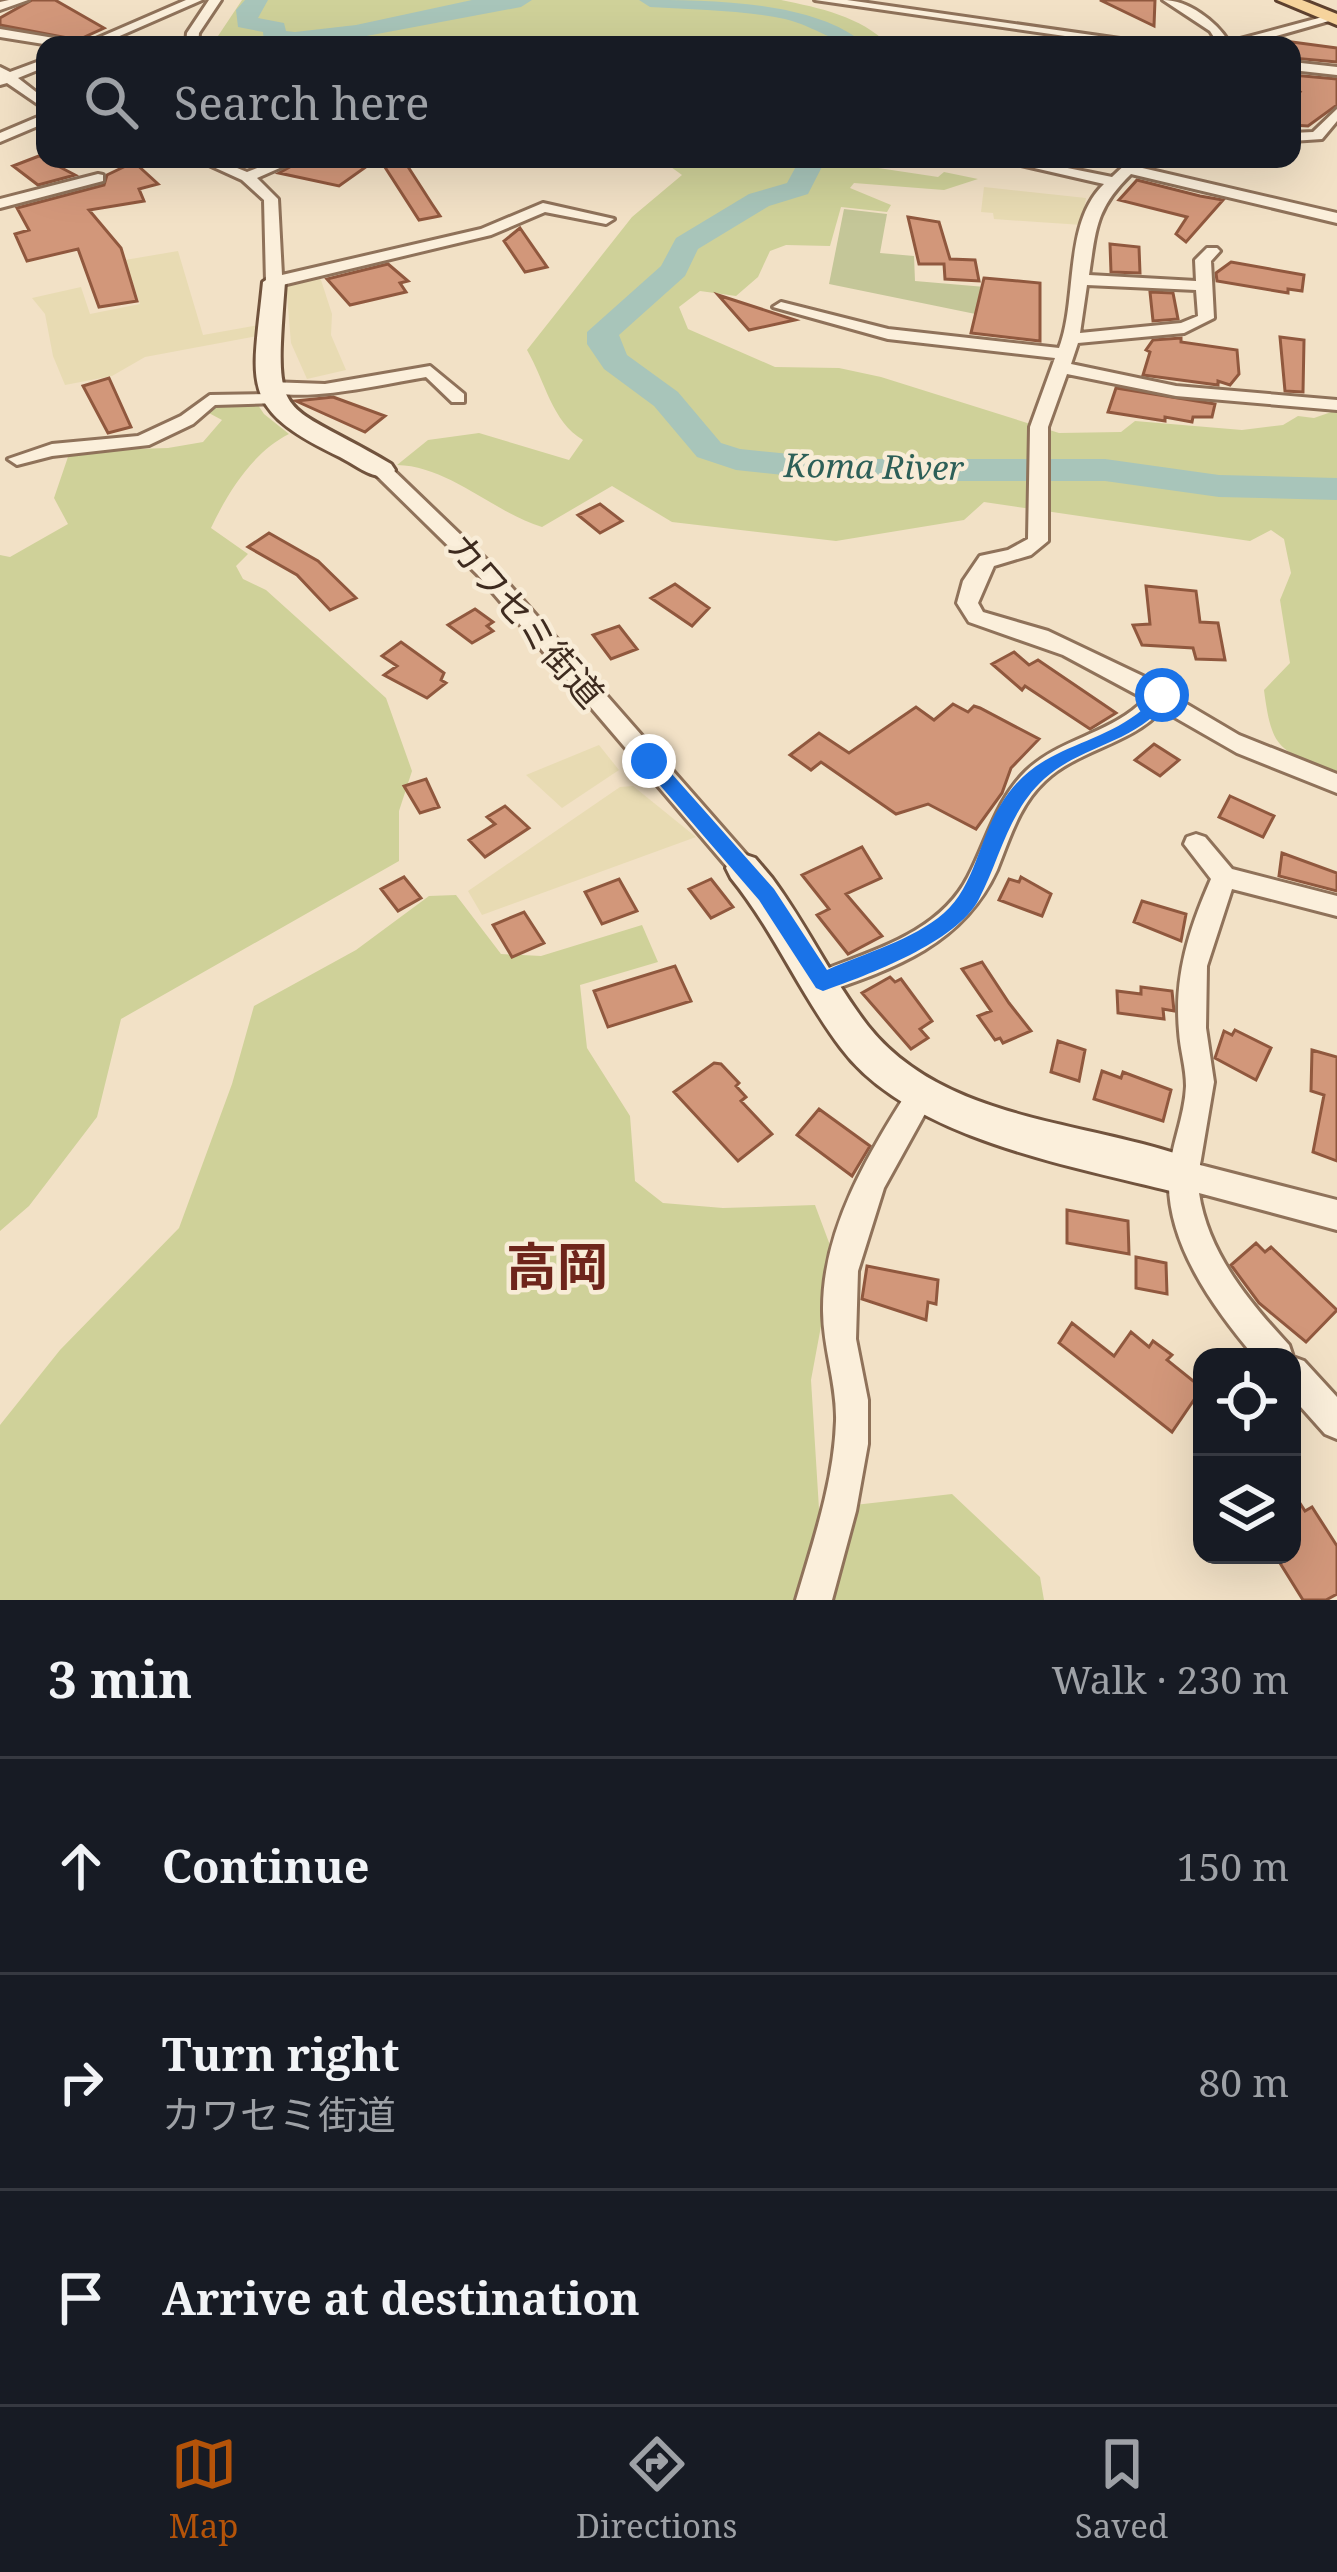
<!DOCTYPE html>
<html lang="en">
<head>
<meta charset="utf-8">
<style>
  body { margin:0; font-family:"Noto Serif","Noto Sans JP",serif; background:#20242c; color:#f1f3f6 }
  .controls { position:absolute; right:36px; bottom:36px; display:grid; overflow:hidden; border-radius:24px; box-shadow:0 12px 48px #0002 }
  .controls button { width:108px; height:108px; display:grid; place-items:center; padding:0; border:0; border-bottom:3px solid #363941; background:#171b24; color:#f1f3f6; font:60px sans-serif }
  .stop { position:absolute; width:36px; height:36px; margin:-27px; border:9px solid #1a73e8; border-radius:50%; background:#fff }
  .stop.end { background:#1a73e8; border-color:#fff; box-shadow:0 3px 12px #0008 }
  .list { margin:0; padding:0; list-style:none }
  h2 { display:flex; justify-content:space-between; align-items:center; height:156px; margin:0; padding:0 48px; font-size:51px }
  h2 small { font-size:39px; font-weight:400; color:#9ea1a6 }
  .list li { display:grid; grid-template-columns:78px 1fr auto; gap:36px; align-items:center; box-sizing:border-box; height:216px; padding:0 48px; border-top:3px solid #363941 }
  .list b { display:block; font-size:45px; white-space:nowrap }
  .list p { margin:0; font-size:39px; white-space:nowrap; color:#9ea1a6 }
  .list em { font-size:39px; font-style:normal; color:#9ea1a6 }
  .icon { flex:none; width:66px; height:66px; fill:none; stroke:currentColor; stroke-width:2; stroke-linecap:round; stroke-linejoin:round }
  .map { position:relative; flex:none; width:1337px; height:1600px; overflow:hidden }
  .search { position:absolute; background:#171b24; box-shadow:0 12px 48px #0002; left:36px; right:36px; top:36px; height:132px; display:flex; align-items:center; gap:30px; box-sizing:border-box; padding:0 42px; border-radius:24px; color:#9ea1a6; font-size:45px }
  .sheet { height:804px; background:#171b24 }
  nav { display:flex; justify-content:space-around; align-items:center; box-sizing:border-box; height:168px; border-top:3px solid #363941; background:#171b24; font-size:33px; color:#9ea1a6 }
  nav a { display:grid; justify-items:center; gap:6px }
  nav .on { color:#b45309 }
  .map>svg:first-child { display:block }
</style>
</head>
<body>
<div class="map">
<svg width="1337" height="1600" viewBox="0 0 1337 1600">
  <rect width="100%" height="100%" fill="#f2e1c6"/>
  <path fill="#e8dbb3" d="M 984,187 L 1086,198 L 1082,225 L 994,219 L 993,213 L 981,212 Z
    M 178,251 L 203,335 L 259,325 L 258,336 L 145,357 L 112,376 L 65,385 L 53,356 L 45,314 L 32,298 L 81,287 L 90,314 L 140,304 L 125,260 Z
    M 320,277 L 332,314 L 331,335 L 346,370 L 307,379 L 291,343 L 286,283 Z
    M 599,745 L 619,770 L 562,808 L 526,775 Z
    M 633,786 L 696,837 L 482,915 L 468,891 L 620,787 Z"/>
  <path fill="#cfd199" d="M 242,0 L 781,0 C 820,8 860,16 889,45 L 212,45 Z
    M 660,159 L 861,159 L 865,166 L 938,177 L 944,172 L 978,179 L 944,190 L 854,183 L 850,188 L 891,205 L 887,212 L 841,207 L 830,246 L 786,245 L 770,251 L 758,277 L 736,296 L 700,291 L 679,307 L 688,329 L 775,367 L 839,368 L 881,377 L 1059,433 L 1121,432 L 1135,421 L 1242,430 L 1283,425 L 1298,416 L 1314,418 L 1337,410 L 1337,771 C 1280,751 1272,752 1264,690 L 1290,663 L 1280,600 L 1291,573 L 1284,539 L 1271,530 L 1250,541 L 984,502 L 964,520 L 836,541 L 672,522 L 612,486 L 542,527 C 493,512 449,466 397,465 L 428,440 L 479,433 L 569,460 L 583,440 C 552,422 545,381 527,350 L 632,217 L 682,175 Z
    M 256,402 L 264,414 L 289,434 C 253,452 228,492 211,528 L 248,554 L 236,566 L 243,579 L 266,590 L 386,698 L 412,771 L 399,811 L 399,861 L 121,1019 L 97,1117 L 29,1206 L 0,1231 L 0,555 L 10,557 L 68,524 L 54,498 L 70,451 L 168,448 L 203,442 L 222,420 L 207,412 L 212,403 Z
    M 456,895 L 501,954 L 541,956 L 642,925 L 658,962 L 580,985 L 587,1048 L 630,1116 L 635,1181 L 663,1203 L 723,1208 L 815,1205 L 834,1256 L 811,1380 L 819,1509 L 952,1494 L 1040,1577 L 1044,1600 L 0,1600 L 0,1425 L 60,1350 L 179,1228 L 232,1084 L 254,1006 L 356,950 L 429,896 Z"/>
  <path fill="#c4c698" d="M 844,209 L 887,214 L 880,253 L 914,256 L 915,281 L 997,288 L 995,318 L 829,284 Z"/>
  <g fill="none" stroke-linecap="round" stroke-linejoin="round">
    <path fill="#a8c5ba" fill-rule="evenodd" d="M 245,0 L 268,0 L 258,18 L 284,23 L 286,31 L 295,32 L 356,25 L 472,0 L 532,0 L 521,7 L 324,44 L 264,41 L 263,32 L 238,27 L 236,10 Z
      M 639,0 C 709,0 815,0 866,45 C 835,45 815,26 785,19 C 741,10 695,10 650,7 Z
      M 800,159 L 826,159 L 808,194 L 769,206 L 698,249 L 685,276 L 619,335 L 627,355 L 678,392 L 721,443 L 740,449 L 841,459 L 1105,459 L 1219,475 L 1337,478 L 1337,500 L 1219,497 L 1105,481 L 841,481 L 736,470 L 697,457 L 654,406 L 604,369 L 587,344 L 587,332 L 661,266 L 676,238 L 749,194 L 787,183 Z"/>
  </g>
  <path fill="#d2977a" stroke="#90583e" stroke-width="3" d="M 32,0 L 55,0 L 104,28 L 78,40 L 0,25 L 0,18 Z
    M 1100,0 L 1155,0 L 1154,26 Z
    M 1292,42 L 1337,48 L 1337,62 L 1292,58 Z
    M 1292,75 L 1337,79 L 1337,105 L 1308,126 L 1292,125 L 1292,103 L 1300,92 L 1292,89 Z
    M 39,156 L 75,175 L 38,185 L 13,166 Z
    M 304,159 L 377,159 L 339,186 L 279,173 Z
    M 403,159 L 432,204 L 440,216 L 419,220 L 381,161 L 395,164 Z
    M 134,162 L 158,184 L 139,189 L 144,201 L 89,210 L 121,248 L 137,301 L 99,307 L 78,249 L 27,261 L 15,234 L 29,230 L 17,208 L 104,185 L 107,175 Z
    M 1137,180 L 1200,196 L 1223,200 L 1186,242 L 1176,234 L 1187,217 L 1119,200 Z
    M 908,217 L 939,222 L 950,259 L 975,260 L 979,281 L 945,279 L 944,264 L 919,264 Z
    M 520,228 L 547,267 L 525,272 L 504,241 Z
    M 1110,244 L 1139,247 L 1140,273 L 1111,272 Z
    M 1231,262 L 1304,275 L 1302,291 L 1288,289 L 1288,293 L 1217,281 L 1216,273 Z
    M 388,264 L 408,281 L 400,283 L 406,292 L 350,305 L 327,279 Z
    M 984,278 L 1040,283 L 1040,341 L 971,333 Z
    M 1150,292 L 1173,293 L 1178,319 L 1153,321 Z
    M 718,295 L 795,320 L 749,330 Z
    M 1280,337 L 1304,340 L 1303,392 L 1285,391 Z
    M 1181,338 L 1181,342 L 1237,350 L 1239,374 L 1230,385 L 1218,381 L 1218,385 L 1143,375 L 1150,352 L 1146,350 L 1153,340 Z
    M 109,378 L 131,427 L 108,433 L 83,386 Z
    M 1116,388 L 1215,404 L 1212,417 L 1193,417 L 1192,422 L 1165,417 L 1165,421 L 1108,412 Z
    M 333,397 L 385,416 L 365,432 L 296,401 Z
    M 600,504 L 622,521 L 600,533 L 578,515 Z
    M 269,533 L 318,561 L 356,598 L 330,610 L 297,575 L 248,547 Z
    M 675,584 L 709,608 L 692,626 L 651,598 Z
    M 1146,586 L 1196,591 L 1200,622 L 1218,623 L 1225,660 L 1196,659 L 1193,648 L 1142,645 L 1133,625 L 1150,624 Z
    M 475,609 L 493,622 L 487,626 L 493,631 L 472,643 L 448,625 Z
    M 619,626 L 637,649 L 611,659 L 593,635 Z
    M 401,642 L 444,673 L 441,680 L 446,683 L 427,698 L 384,675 L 397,666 L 382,656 Z
    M 1014,652 L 1029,665 L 1038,660 L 1116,713 L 1090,729 L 1025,686 L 1022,690 L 992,664 Z
    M 953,704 L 968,712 L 974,706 L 980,708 L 1039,739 L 1011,768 L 1002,793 L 976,829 L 928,804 L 896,814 L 821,762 L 811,770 L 790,755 L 819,733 L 849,753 L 916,707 L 934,720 Z
    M 1154,744 L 1179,760 L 1160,776 L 1135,760 Z
    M 426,779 L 439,807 L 420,813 L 404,786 Z
    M 1230,796 L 1274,816 L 1263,837 L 1219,817 Z
    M 505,806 L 529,828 L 485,857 L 469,840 L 495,824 L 487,817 Z
    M 862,847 L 881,878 L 846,894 L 882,936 L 848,954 L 817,915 L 829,909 L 802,875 Z
    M 1282,853 L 1337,873 L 1337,891 L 1279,876 Z
    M 404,877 L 421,898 L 398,911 L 381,889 Z
    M 1021,877 L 1051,894 L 1042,916 L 999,900 L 1009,879 L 1019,882 Z
    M 619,879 L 637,911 L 602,924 L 585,892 Z
    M 711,879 L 733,907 L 711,918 L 689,889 Z
    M 1142,901 L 1186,914 L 1181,941 L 1134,922 Z
    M 524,912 L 544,943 L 512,957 L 493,925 Z
    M 982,962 L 1009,1003 L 1031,1031 L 1003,1043 L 1000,1038 L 995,1040 L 978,1016 L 991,1011 L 962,969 Z
    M 675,966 L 691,1001 L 608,1027 L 594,991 Z
    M 890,977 L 895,982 L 901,979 L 932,1021 L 920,1029 L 928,1038 L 911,1049 L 862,993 Z
    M 1141,987 L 1172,991 L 1174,1011 L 1163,1009 L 1164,1019 L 1118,1013 L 1117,991 L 1141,994 Z
    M 1235,1030 L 1271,1048 L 1256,1080 L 1215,1058 L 1224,1031 L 1232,1035 Z
    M 1058,1041 L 1085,1050 L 1079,1081 L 1051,1072 Z
    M 1312,1050 L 1337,1057 L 1337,1161 L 1313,1152 L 1324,1095 L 1311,1091 Z
    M 714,1063 L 721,1064 L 739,1083 L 736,1086 L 746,1097 L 741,1101 L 772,1134 L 738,1161 L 674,1092 Z
    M 1102,1071 L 1121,1078 L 1123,1072 L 1171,1090 L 1163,1121 L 1094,1099 Z
    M 819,1109 L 870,1146 L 852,1176 L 797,1135 Z
    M 1067,1210 L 1128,1221 L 1129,1254 L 1067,1243 Z
    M 1256,1243 L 1265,1252 L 1271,1247 L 1337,1310 L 1306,1342 L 1259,1303 L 1231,1265 Z
    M 1136,1257 L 1166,1263 L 1167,1294 L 1136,1288 Z
    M 867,1266 L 938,1280 L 936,1304 L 928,1302 L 926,1320 L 862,1299 Z
    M 1072,1323 L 1114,1356 L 1131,1332 L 1149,1347 L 1153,1341 L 1172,1355 L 1167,1360 L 1202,1388 L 1172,1432 L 1059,1343 Z
    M 1292,1491 L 1305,1511 L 1312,1507 L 1337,1546 L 1337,1594 L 1326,1600 L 1303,1600 L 1275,1555 L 1292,1555 Z"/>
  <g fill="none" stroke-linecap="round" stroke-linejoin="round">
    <defs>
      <path id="street" d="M 9,0 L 28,0 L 0,10 L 0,2 Z
        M 186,0 L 202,0 L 99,45 L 82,45 Z
        M 209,0 L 221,0 L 199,33 L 198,45 L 186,45 L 187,33 Z
        M 815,0 L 847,0 L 1162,45 L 1128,45 Z
        M 1163,0 C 1188,0 1216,21 1229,42 L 1330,15 L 1336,19 L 1245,45 L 1219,45 L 1210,31 Z
        M 0,29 L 72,41 L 78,45 L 50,45 L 0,37 Z
        M 45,59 L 45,67 L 18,78 L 45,99 L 45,109 L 7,83 L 0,85 L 0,67 L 10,72 Z
        M 1292,62 L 1337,67 L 1337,75 L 1292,70 Z
        M 1337,109 L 1337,121 L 1322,139 L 1292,141 L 1292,133 L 1313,132 Z
        M 45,114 L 45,123 L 0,142 L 0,133 Z
        M 196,159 L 215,159 L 247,172 L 280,159 L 300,159 L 257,178 L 278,199 L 282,275 L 481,229 L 543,203 L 614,219 L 606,224 L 545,212 L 491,235 L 274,287 L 266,282 L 264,200 L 242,180 Z
        M 995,159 L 1023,159 L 1112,177 L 1131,159 L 1146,159 L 1138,167 L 1337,213 L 1337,223 L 1131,174 C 1096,208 1096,228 1089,275 L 1196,281 L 1195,260 L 1207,248 L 1217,248 L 1220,251 L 1211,261 L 1214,318 L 1184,333 L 1078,343 L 1071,364 L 1176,386 L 1337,400 L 1337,410 L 1176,396 L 1067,374 L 1048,427 L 1048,541 L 1031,555 L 994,566 L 978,603 L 983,612 L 1048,631 L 1170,689 L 1173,696 L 1239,735 L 1337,774 L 1337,793 L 1237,753 L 1162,710 C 1130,745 1079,749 1045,781 C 1019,805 1010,838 997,870 C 963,944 896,968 823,993 L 814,990 L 810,982 L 814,974 C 869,951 938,935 968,877 C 987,841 996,800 1026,771 C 1060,738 1112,734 1145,699 L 1063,655 L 969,622 L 957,603 L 963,581 L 980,556 L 1008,550 L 1028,539 L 1030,427 L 1055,358 L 888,339 L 773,307 L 781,302 L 888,329 L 1059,348 C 1078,299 1063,223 1104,184 ZM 1087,285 L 1196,290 L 1198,316 L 1181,323 L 1080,333 Z
        M 98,174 L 103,175 L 103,181 L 0,208 L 0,199 Z
        M 430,366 L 464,394 L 464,402 L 452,402 L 426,377 C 388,383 291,407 260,387 L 269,382 L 325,384 Z
        M 272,394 L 278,395 L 278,403 L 215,405 L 193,424 L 149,445 L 52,456 L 17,465 L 8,459 L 52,444 L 138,436 L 181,416 L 210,395 Z
        M 382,464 L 389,466 L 491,564 L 752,861 L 756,868 L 752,875 L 734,875 L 477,574 L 375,474 L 373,470 Z
        M 1196,834 L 1205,837 L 1232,869 L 1337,896 L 1337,916 L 1232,889 L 1207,966 L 1206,1028 L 1214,1082 L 1200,1165 L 1337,1200 L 1337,1230 L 1199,1193 C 1208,1253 1249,1302 1289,1345 L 1293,1357 L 1304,1361 L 1337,1397 L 1337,1439 L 1325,1434 L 1292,1397 L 1292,1357 L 1255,1357 C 1214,1309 1166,1243 1169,1177 C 1170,1147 1185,1117 1186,1086 C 1186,1067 1180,1050 1179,1031 C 1174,976 1189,929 1211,879 L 1184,844 L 1187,837 Z
        M 923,1079 L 933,1083 L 937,1092 L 884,1188 L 858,1271 L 856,1339 L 868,1400 L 868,1444 L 856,1511 L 832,1600 L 796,1600 C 813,1542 834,1482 836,1421 C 837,1384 823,1348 823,1311 C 822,1228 870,1151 913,1083 Z"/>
      <path id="secondary" d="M 274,275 L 285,282 C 274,428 276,396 391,464 L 395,470 L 391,476 C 372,480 356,465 340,457 C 237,408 253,385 263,282 Z
        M 743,854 L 755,858 L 772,878 C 807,925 832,980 868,1026 C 946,1124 1090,1120 1197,1161 L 1203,1175 L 1197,1189 L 1183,1194 C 1078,1167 909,1140 841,1048 C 800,994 774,931 731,878 L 726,868 L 731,858 Z"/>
      <path id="primary" d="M 1277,0 L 1302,0 L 1337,14 L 1337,25 Z"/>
    </defs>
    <use href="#street" stroke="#8f725a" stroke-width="6"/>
    <use href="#secondary" stroke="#71533d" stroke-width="6"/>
    <use href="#primary" stroke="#5d402e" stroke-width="6"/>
    <use href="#street" fill="#fbefdb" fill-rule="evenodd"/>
    <use href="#secondary" fill="#fbefdb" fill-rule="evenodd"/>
    <use href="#primary" fill="#f6d39c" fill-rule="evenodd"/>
  </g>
  <path fill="#1a73e8" d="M 1162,689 L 1172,695 C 1139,744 1084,743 1044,779 C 1008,812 1000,859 979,899 C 957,942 868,975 823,991 L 816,988 L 759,900 L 639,761 L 649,754 L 656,756 L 774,889 L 827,970 C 865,953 913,940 944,913 C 975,886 979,839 1000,806 C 1035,746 1088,750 1137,714 C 1147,707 1151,695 1162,689 Z"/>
  <g text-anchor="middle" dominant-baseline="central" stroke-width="9" stroke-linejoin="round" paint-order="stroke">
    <g font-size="33" font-style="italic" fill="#2d5f58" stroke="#f8ecd7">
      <text transform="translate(874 466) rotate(1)">Koma River</text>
    </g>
    <g font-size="36" fill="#3e2b1f" stroke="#f8ecd7">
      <text transform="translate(526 620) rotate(49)">カワセミ街道</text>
    </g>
    <g font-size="51" font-weight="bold" fill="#6e251b" stroke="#f8ecd7">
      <text x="557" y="1265">高岡</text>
    </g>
  </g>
</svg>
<div class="controls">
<button><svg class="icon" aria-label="locate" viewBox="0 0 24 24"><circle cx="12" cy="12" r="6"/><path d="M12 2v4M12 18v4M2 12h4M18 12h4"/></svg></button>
<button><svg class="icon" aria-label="layers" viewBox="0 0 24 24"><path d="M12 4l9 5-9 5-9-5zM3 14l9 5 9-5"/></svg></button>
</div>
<div class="stop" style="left:1162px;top:695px"></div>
<div class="stop end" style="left:649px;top:761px"></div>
<div class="search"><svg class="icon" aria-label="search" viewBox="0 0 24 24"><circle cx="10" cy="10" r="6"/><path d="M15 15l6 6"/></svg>Search here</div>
</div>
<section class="sheet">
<h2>3 min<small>Walk · 230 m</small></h2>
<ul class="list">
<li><svg class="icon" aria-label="ahead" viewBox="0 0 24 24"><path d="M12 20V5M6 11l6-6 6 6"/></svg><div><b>Continue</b></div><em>150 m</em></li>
<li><svg class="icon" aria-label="right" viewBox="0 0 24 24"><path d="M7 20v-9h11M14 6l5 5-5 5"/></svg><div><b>Turn right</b><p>カワセミ街道</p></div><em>80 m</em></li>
<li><svg class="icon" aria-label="arrive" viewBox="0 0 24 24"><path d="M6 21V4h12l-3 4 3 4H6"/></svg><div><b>Arrive at destination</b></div></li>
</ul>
</section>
<nav>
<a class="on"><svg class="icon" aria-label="map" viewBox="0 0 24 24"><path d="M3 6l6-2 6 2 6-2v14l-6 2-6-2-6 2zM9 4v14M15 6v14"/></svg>Map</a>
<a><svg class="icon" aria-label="directions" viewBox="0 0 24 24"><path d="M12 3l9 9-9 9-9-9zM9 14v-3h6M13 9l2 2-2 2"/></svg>Directions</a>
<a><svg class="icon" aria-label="saved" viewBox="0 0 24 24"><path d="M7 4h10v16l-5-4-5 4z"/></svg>Saved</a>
</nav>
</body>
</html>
